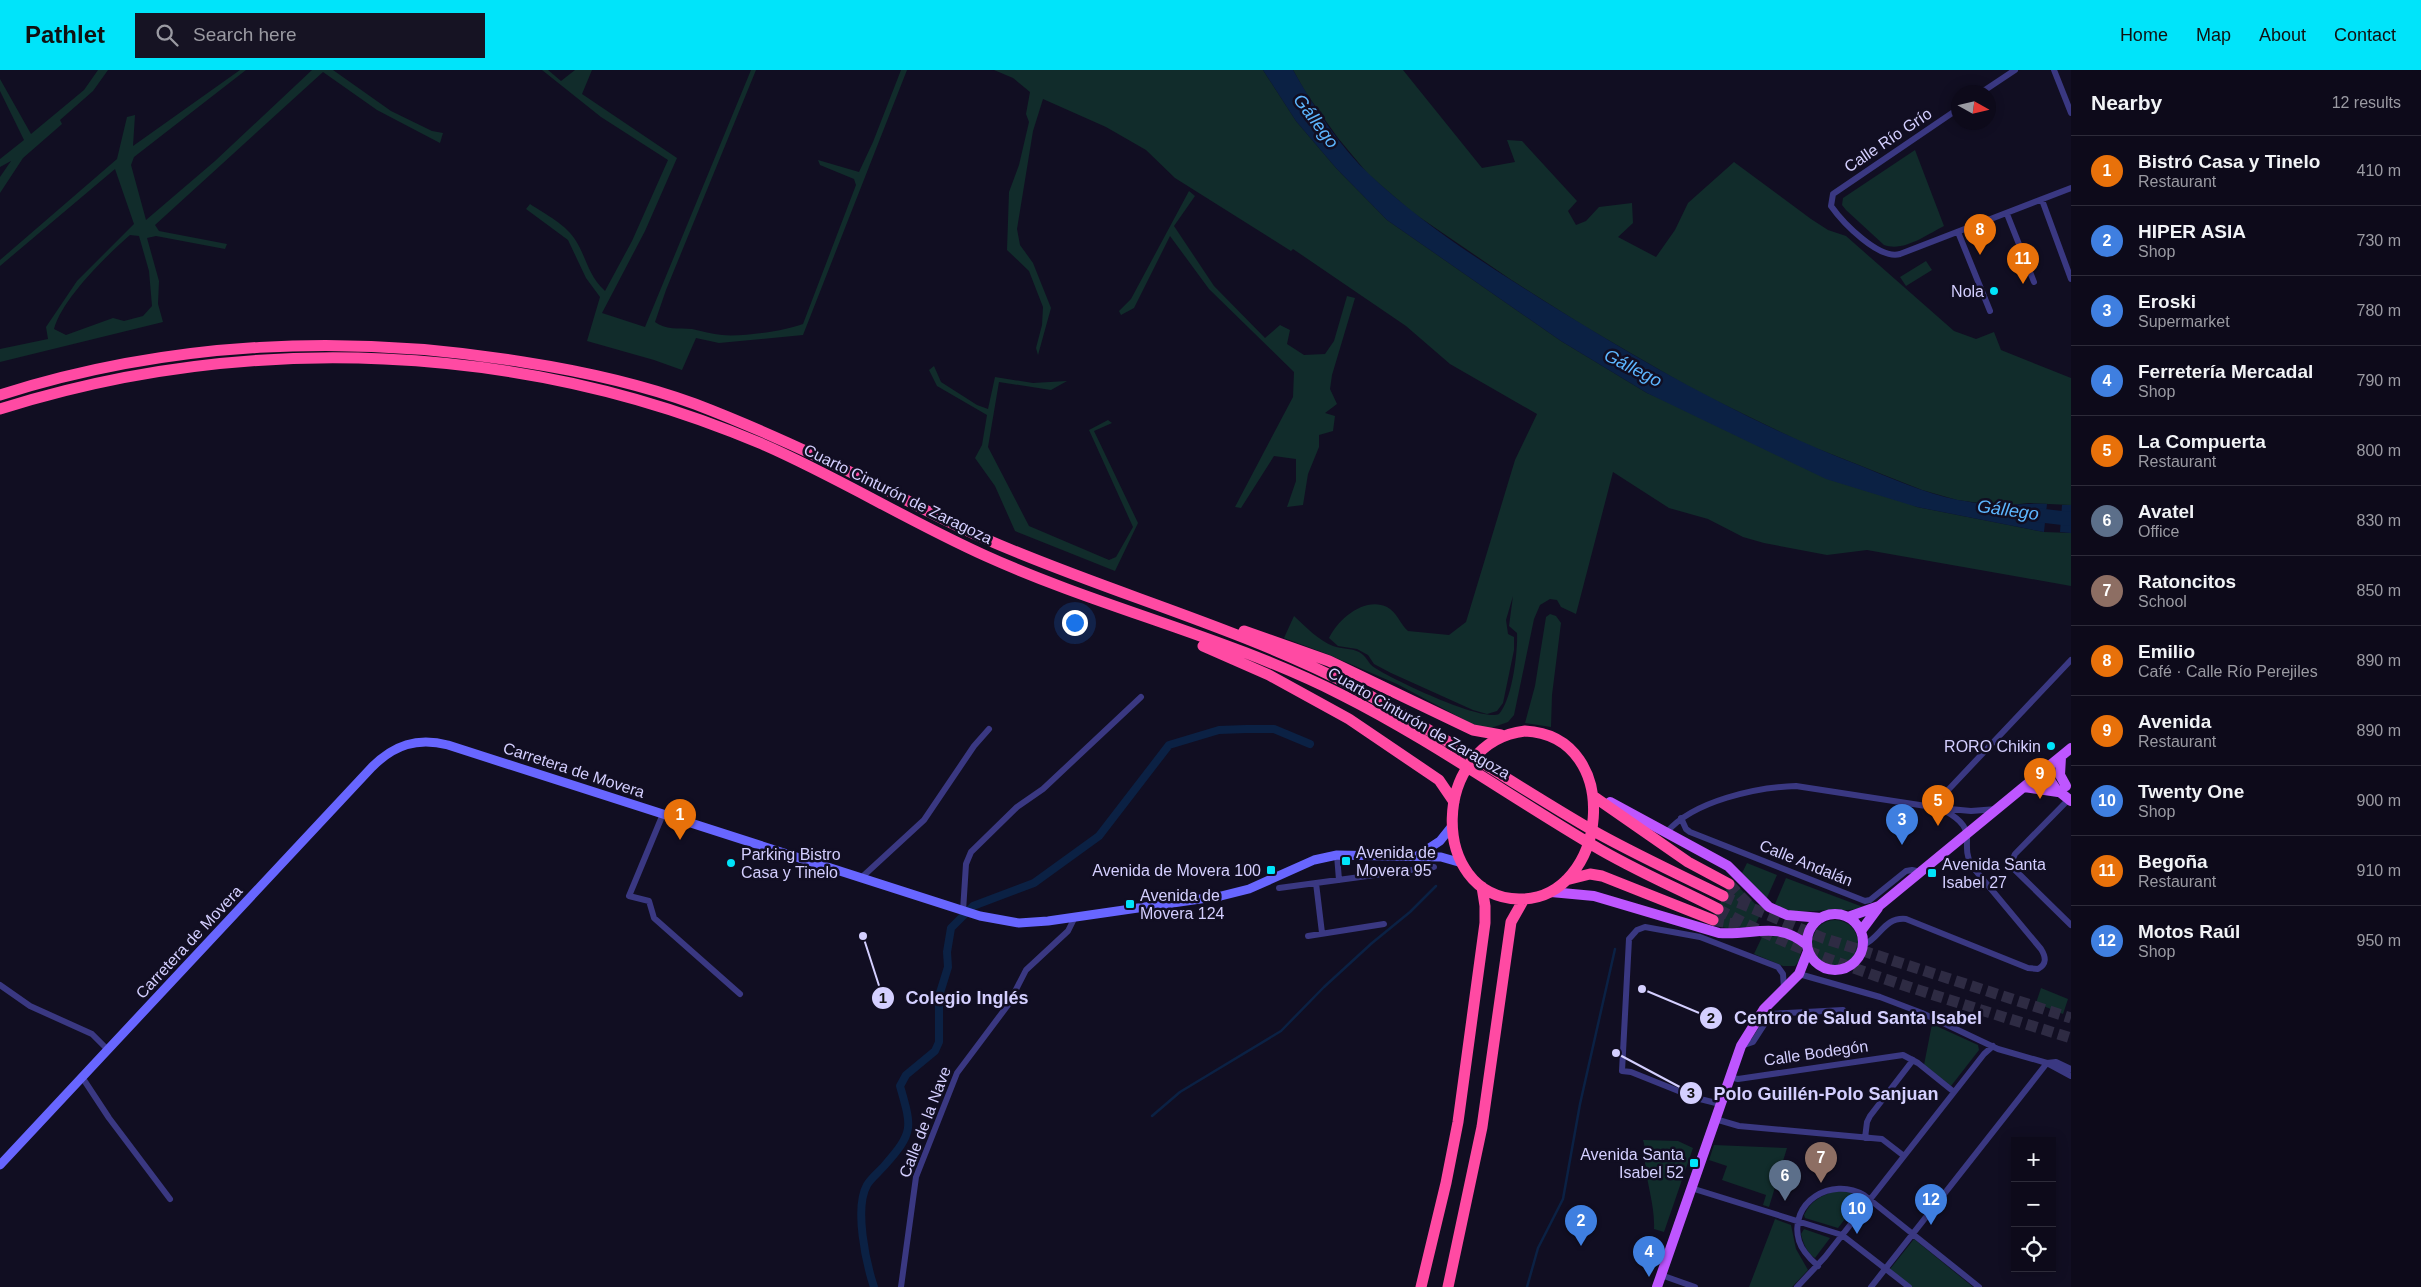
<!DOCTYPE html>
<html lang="en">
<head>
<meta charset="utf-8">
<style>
  body { margin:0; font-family:Arial,sans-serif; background:#161323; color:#f1f3f6 }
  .controls { position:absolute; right:15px; bottom:15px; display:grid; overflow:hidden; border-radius:0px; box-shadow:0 2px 12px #0003 }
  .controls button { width:45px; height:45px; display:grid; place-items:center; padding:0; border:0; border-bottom:1px solid #2d2b39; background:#0d0a1a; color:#f1f3f6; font:25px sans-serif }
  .compass { position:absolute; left:1951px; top:15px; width:45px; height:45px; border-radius:50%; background:#0d0a1a; box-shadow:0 2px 12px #0003; rotate:98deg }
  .you { position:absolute; left:1074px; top:552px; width:18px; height:18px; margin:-12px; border:4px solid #fff; border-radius:50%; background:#1a73e8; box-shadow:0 0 0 8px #1a73e833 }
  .badge { display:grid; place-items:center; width:32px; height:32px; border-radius:50%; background:#00e4fa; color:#fff; font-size:16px; font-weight:700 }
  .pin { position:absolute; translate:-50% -41px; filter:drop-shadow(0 1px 2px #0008) }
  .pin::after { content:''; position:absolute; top:26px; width:18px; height:15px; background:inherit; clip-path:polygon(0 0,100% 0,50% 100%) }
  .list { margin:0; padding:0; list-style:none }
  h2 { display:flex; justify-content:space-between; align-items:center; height:65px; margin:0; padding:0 20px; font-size:21px }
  h2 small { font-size:16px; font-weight:400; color:#9a9aa2 }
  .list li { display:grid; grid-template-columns:32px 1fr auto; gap:15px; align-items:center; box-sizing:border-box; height:70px; padding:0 20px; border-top:1px solid #2d2b39 }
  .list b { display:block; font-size:19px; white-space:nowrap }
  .list p { margin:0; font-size:16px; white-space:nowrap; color:#9a9aa2 }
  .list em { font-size:16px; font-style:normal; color:#9a9aa2 }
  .icon { flex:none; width:28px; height:28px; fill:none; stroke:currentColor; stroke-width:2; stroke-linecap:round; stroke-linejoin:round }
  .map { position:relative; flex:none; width:2071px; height:1217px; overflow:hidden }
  header { display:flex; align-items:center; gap:30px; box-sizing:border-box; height:70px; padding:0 25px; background:#00e4fa; color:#111 }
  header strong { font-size:24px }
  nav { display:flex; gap:28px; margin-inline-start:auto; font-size:18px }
  .search { width:350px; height:45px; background:#161323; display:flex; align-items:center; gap:12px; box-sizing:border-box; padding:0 18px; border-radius:0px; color:#9a9aa2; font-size:19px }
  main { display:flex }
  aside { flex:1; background:#0d0a1a }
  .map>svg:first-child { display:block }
</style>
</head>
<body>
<header>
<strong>Pathlet</strong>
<div class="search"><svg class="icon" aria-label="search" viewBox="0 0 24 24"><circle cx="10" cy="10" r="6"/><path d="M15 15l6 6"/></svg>Search here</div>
<nav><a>Home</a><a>Map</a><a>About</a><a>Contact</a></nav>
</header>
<main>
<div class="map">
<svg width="2071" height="1217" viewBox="0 0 2071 1217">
  <rect width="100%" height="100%" fill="#110e22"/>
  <path fill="#112c2b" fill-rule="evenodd" d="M 98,0 L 108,0 L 93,21 L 60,50 L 62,54 L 23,88 L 0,123 L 0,107 L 11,91 L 0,97 L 0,89 L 24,70 L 0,21 L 0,9 L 31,64 L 84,20 Z
    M 240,0 L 246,0 L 134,87 L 131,95 L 146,150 L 215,91 L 312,0 L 333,0 L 391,41 L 432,61 L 443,63 L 440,73 L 377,40 L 323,2 L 155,155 L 159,161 L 227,174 L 225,179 L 156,166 L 147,168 L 159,211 L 158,234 L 163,252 L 0,292 L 0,279 L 48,269 L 46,257 L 77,211 L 134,154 L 115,99 L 0,196 L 0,190 L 117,89 L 127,47 L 135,45 L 133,76 ZM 130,165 L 139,166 L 149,201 L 152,236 L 143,246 L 124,251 L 113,248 L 66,265 L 54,259 C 62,229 106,186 130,165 Z
    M 542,0 L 548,0 L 561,11 L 575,0 L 592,0 L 582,24 L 677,88 L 645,161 L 602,243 L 645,257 L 751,0 L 756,0 L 666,220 L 655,252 C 665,260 679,258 692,259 C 702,261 712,264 722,265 C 741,267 785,261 803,254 L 856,115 L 854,109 L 820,95 L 818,90 L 859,102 L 873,72 L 901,0 L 907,0 L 803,265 L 719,273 L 696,268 L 682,300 L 654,290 L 587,271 L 600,227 L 586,208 L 568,170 L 526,139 L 530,134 C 545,144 567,155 576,171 C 587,189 588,205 605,221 L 632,171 L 668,90 L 601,47 Z
    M 994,0 L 1263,0 L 1296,51 L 1336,98 L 1387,150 L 1561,271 L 1647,323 L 1917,437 L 2044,462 L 2071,463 L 2071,516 L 1867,480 L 1827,485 L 1764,473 L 1743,467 L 1708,449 L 1669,438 L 1613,402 L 1576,544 L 1561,537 L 1557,530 L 1550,529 L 1540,535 L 1534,549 L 1514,645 L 1508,652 L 1491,658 L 1476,656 L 1397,614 L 1327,584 L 1284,568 L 1294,546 C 1306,557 1318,570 1333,576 C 1342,579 1351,578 1359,582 C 1367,586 1368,594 1375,598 C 1394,610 1481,652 1499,644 C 1512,630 1518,582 1517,563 L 1509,556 L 1513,526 L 1506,550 L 1508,564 L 1514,567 L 1514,580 L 1503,633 L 1497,641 L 1487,644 L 1473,640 L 1391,603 L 1374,594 L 1368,585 L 1357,579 L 1338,576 L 1329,568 C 1338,549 1365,526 1387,537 C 1397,542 1400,554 1408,561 L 1449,565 L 1466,552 L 1515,390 L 1537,344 L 1450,294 L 1406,256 L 1293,179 L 1291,181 L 1175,108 L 1146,80 L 1106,57 L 1043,29 L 1033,61 L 1017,159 L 1020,175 L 1033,193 L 1051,238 L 1038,285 L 1036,278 L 1042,255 L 1043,237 L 1029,201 L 1007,180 L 1009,122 L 1019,95 L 1029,52 L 1026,44 L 1030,22 L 1013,8 Z
    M 1293,0 L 1403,0 L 1482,98 L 1515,92 L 1507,70 L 1522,71 L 1577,131 L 1568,141 L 1576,155 L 1586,151 L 1599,137 L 1632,133 L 1633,153 L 1618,167 L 1656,187 L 1675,160 L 1688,133 L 1734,92 L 1811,149 L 1828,160 L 1846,166 L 1954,261 L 1976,269 L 1994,262 L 2001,280 L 2071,308 L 2071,435 L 2029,433 L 2001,436 L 1957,430 L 1922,420 L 1803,373 L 1696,321 L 1584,256 L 1510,209 L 1412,142 L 1368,104 L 1338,68 L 1306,23 Z
    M 1915,80 L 1944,156 C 1926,165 1904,182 1884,175 L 1846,140 L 1842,135 L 1843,128 Z
    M 1189,121 L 1195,126 L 1174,156 L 1214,216 L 1265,268 L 1280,255 L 1290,260 L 1287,274 L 1304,285 L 1325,284 L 1334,271 L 1347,226 L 1355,228 L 1332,305 L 1330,319 L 1337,334 L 1325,343 L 1335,346 L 1333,361 L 1319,365 L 1319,377 L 1308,404 L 1303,435 L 1287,437 L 1296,411 L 1296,389 L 1274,386 L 1241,438 L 1235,437 L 1293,327 L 1294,302 L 1209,219 L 1170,166 L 1134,238 L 1121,245 L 1119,241 L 1131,229 Z
    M 1926,191 L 1932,200 L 1906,216 L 1900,207 Z
    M 934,296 L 941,312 L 977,335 L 988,339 L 995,307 L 1033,313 L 1067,311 L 1051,320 L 999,312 L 988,377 L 1029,456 L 1109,490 L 1116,487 L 1133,457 L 1089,360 L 1108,350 L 1112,353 L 1094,361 L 1138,453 L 1115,501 L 1015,461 L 995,416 L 975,388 L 982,375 L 987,345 L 937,316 L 929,300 Z
    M 1550,544 L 1556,546 L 1561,553 L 1552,625 L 1551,657 L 1525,653 L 1535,616 L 1546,547 Z
    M 1747,793 L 1777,805 L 1766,830 L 1742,803 Z
    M 1786,808 L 1863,837 C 1852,841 1844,840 1832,840 C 1813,840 1792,846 1775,834 Z
    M 1731,809 L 1762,841 L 1754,857 L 1726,858 L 1711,854 Z
    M1812 873a23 23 0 1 1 46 0a23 23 0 1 1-46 0Z
    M 1778,866 C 1791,869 1802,873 1800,890 L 1795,896 L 1783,896 L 1754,884 L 1762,867 Z
    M 2041,918 L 2068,929 L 2063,944 L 2036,933 Z
    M 1932,954 L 1978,975 L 1979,980 L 1951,1016 L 1924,995 Z
    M 1643,1070 L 1678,1071 L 1693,1078 L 1664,1162 L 1654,1159 C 1655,1136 1647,1115 1645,1093 C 1644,1084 1646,1079 1643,1070 Z
    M 1714,1075 L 1787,1078 L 1769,1137 L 1763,1135 L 1766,1125 L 1722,1110 L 1727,1096 L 1709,1090 Z
    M 1835,1121 L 1849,1122 L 1861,1128 L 1838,1158 L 1805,1148 L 1804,1145 C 1811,1131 1820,1126 1835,1121 Z
    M 1775,1149 L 1791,1155 L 1796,1179 L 1808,1200 L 1792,1217 L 1749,1217 Z
    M 1804,1159 L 1830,1168 L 1815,1188 C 1807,1183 1803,1173 1801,1164 Z
    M 1914,1169 L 1973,1217 L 1911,1217 L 1890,1199 Z"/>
  <path fill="#0b2144" d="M 1263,0 L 1293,0 C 1314,37 1339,76 1370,105 C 1421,153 1482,192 1541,229 C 1642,292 1745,351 1856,394 C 1889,407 1923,423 1958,430 C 1972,432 1988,436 2003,435 C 2018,435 2032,433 2047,434 L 2044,462 L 1917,437 L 1826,409 L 1647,323 L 1561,271 L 1387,150 L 1336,98 L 1296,51 Z
    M 2062,435 L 2071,435 L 2071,463 L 2060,462 Z
    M1843 1024a7 7 0 1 1 14 0a7 7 0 1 1-14 0Z"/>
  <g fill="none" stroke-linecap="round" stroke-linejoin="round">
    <path stroke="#0b2144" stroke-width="2.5" d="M 1152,1046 L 1180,1022 L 1281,961 L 1324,917 L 1372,873 L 1410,842 L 1436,816
      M 1527,1217 L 1538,1178 L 1563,1129 L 1580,1034 L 1615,879"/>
    <path stroke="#0b2144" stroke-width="8" d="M 874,1217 C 866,1193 854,1138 867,1115 C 871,1108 879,1102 885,1095 C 914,1062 912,1058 900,1016 L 906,1005 L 935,981 L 939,972 L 939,926 L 948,897 L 947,882 L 951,858 L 973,836 L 1034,813 L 1099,766 L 1169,675 L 1219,660 L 1246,659 L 1274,659 L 1310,674"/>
    <path stroke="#0b2144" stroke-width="14" d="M 2027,444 L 2071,449"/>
    <path stroke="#2e2b43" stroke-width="11" stroke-dasharray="11 5.5" stroke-linecap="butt" d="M 1729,814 L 1749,835
      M 1723,826 L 1823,868 L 2071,948
      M 1718,839 C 1775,871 1835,892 1897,913 C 1955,932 2013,950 2071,968
      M 1713,850 L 1739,855"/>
    <path stroke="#3a3882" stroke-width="6" d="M 2054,0 L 2071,43
      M 1982,22 L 2015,0
      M 1958,39 L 1833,124 L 1831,136 C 1843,153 1879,190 1900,184 L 2071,118
      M 2042,130 L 2071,209
      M 2007,144 L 2034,212
      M 1958,162 L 1990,241
      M 2069,729 L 2015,784 L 2011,793 L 2014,799 L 2071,855
      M 1932,737 L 2071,590
      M 663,744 L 629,826 L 649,831 L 654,848 L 740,924
      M 1681,748 L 1686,759 L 1690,762 L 1865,831 L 1870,830 L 1906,801 L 1912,800 L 1921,802
      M 1667,762 C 1693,731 1757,717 1796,716 L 1939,738 L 1971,741 L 1997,739
      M 1337,785 L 1339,810
      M 861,808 L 924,750 L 974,676 L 989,659
      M 1316,813 L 1322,863
      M 1279,818 L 1434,797
      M 963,841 L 966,794 L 971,782 L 1017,737 L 1043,719 L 1141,627
      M 1308,866 L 1384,854
      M 1863,875 C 1881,868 1883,847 1906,849 L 2028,898 L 2038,899 C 2047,894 2046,887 2041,879 L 1971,795 C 1966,784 1967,778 1967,767 C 1967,753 1950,743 1939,738
      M 1799,904 L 1880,927 L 1922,943 L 1998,979 L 2047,993 L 2071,1006
      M 0,915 L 30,936 L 92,964 L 108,980
      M 1764,939 L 1771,944 L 1843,940
      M 1741,976 L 1753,972 L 1771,944
      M 82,1007 L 109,1048 L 170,1129
      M 1729,1007 L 1738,1009 L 1903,985 L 1918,993 L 1954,1022
      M 1720,1034 L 1696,1028 L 1631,1002 L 1622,1001 L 1629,869 L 1637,860 L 1645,857 L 1700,867 L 1778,897 L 1783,904 L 1784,918
      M 1715,1049 L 1739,1056 L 1882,1069 L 1904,1086
      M 1865,1068 L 1867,1052 L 1870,1046 L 1913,990
      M 1691,1118 L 1842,1165 L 1909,1217
      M 1818,1196 C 1810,1189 1802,1181 1799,1171 C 1788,1132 1832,1106 1864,1125 L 1979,1217
      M 1661,1205 L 1695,1217
      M 901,1217 L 916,1107 L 957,1003 L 1008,935 L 1026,900 L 1068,861 L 1075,847
      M 1797,1217 L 1825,1187 L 1984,984 L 1993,976
      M 1871,1217 L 2047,993 L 2056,992 L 2071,999"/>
    <path stroke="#6866ff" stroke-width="9" d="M 1417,786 L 1440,771 L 1452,756
      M 0,1095 L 372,697 C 394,675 417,667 448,675 L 980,846 L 1019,853 L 1048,851 L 1221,826 L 1249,819 L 1314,790 L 1337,785 L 1441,787 L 1462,793"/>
    <path stroke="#be56ff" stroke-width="10" d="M 2061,687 L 2060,705 L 2066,716
      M 2044,701 L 2056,719 L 2071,731
      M 2024,717 L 2058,722
      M 1610,732 L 1728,796 L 1769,837 L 1787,845 L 1821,848
      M 1551,822 L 1594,826 L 1719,863 C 1753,866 1777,850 1807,875
      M1807 872a28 28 0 1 1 56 0a28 28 0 1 1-56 0Z
      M 1848,847 L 1879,836 L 2071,678
      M 1861,861 L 1878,838
      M 1657,1217 L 1741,976 L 1764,939 L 1799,904 L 1808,881"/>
    <path stroke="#ff4aa3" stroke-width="11" d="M 0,325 C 170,271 348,263 523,292 C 581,301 640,314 695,334 C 758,358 820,387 881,417 C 914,434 947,452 981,467 C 1103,521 1233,555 1352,616 C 1437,661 1515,716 1599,764 C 1639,786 1682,806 1723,826
      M 0,339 C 247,261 523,272 762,374 C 838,407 910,452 986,486 C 1101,538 1227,567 1340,624 C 1428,668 1509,726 1594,776 C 1634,800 1677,818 1718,839
      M 1244,561 L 1329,591 L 1473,660 L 1501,665
      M 1203,576 L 1269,605 L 1349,649 L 1439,710 L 1454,732
      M 1525,661 C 1626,666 1608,831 1519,829 C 1428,827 1430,672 1525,661 Z
      M 1593,726 L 1688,792 L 1729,814
      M 1566,810 L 1590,804 L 1602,806 L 1713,850
      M 1421,1217 L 1446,1113 L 1458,1052 L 1485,853 L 1485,836 L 1482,817
      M 1448,1217 L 1482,1057 L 1511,852 L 1524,829"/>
  </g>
  <g fill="#00e4fa" stroke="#110e22" stroke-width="2">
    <circle cx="1994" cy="221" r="5"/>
    <circle cx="2051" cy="676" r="5"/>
    <rect x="1341" y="786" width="10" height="10" rx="2.5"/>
    <circle cx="731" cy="793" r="5"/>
    <rect x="1266" y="795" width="10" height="10" rx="2.5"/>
    <rect x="1927" y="798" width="10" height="10" rx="2.5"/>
    <rect x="1125" y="829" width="10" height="10" rx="2.5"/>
    <rect x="1689" y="1088" width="10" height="10" rx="2.5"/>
  </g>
  <g text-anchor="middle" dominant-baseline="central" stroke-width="5" stroke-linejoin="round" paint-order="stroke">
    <g font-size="16" fill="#d4cfff" stroke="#110e22">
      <text transform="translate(1888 70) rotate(-34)">Calle Río Grío</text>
      <text transform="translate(898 424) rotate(26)">Cuarto Cinturón de Zaragoza</text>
      <text transform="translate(1419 653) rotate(30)">Cuarto Cinturón de Zaragoza</text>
      <text transform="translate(574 700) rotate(18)">Carretera de Movera</text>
      <text transform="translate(1806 793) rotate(22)">Calle Andalán</text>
      <text transform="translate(189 872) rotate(-47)">Carretera de Movera</text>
      <text transform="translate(1816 983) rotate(-8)">Calle Bodegón</text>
      <text transform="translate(925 1052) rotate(-69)">Calle de la Nave</text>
    </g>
    <g font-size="16" fill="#d4cfff" stroke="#110e22" text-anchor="end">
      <text x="1984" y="221">Nola</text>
      <text x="2041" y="676">RORO Chikin</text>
      <text x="1356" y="782" text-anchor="start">Avenida de<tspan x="1356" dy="18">Movera 95</tspan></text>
      <text x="741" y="784" text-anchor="start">Parking Bistro<tspan x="741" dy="18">Casa y Tinelo</tspan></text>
      <text x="1942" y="794" text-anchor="start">Avenida Santa<tspan x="1942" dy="18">Isabel 27</tspan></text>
      <text x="1261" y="800">Avenida de Movera 100</text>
      <text x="1140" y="825" text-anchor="start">Avenida de<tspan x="1140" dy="18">Movera 124</tspan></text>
      <text x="1684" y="1084">Avenida Santa<tspan x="1684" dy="18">Isabel 52</tspan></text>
    </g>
    <g font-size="18" font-style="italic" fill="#5db6ff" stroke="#110e22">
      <text transform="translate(1316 51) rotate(53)">Gállego</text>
      <text transform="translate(1633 298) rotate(27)">Gállego</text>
      <text transform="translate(2008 440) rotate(8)">Gállego</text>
    </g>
  </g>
  <path fill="none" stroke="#d4cfff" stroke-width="2" d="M863 866L883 928M1642 919L1711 948M1616 983L1691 1023"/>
  <g fill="#d4cfff" stroke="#110e22" stroke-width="2">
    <circle cx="863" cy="866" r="5"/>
    <circle cx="1642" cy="919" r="5"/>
    <circle cx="1616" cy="983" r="5"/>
    <circle cx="883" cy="928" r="12"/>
    <circle cx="1711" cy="948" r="12"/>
    <circle cx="1691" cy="1023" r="12"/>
  </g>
  <g font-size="15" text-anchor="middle" font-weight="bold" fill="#111">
    <text x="883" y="933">1</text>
    <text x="1711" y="953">2</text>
    <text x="1691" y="1028">3</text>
  </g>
  <g font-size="18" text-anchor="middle" font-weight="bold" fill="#d4cfff" stroke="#110e22" stroke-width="5" stroke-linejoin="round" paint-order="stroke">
    <text x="967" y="934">Colegio Inglés</text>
    <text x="1858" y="954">Centro de Salud Santa Isabel</text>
    <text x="1826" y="1030">Polo Guillén-Polo Sanjuan</text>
  </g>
</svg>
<div class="controls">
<button>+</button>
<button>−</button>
<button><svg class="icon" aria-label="locate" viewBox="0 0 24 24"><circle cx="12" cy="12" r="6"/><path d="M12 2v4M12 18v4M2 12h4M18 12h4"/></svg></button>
</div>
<svg class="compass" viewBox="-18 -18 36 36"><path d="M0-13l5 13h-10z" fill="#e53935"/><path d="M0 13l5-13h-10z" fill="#9a9aa2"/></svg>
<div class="you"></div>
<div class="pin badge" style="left:680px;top:770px;background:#e8710a">1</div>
<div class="pin badge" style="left:1581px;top:1176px;background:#3f7fe0">2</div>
<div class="pin badge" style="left:1902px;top:775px;background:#3f7fe0">3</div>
<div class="pin badge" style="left:1649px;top:1207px;background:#3f7fe0">4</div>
<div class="pin badge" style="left:1938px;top:756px;background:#e8710a">5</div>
<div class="pin badge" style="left:1785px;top:1131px;background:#5c6f8a">6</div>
<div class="pin badge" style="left:1821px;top:1113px;background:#8d6e63">7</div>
<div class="pin badge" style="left:1980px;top:185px;background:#e8710a">8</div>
<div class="pin badge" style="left:2040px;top:729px;background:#e8710a">9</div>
<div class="pin badge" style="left:1857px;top:1164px;background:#3f7fe0">10</div>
<div class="pin badge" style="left:2023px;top:214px;background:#e8710a">11</div>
<div class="pin badge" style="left:1931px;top:1155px;background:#3f7fe0">12</div>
</div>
<aside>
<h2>Nearby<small>12 results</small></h2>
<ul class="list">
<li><span class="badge" style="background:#e8710a">1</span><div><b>Bistró Casa y Tinelo</b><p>Restaurant</p></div><em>410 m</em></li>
<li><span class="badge" style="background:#3f7fe0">2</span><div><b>HIPER ASIA</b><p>Shop</p></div><em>730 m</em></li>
<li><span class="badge" style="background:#3f7fe0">3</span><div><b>Eroski</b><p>Supermarket</p></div><em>780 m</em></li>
<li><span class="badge" style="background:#3f7fe0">4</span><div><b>Ferretería Mercadal</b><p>Shop</p></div><em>790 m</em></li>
<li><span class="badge" style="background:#e8710a">5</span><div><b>La Compuerta</b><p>Restaurant</p></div><em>800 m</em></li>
<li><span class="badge" style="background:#5c6f8a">6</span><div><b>Avatel</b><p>Office</p></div><em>830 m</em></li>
<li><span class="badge" style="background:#8d6e63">7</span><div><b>Ratoncitos</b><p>School</p></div><em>850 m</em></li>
<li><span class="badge" style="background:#e8710a">8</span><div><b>Emilio</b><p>Café · Calle Río Perejiles</p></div><em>890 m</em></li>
<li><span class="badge" style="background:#e8710a">9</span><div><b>Avenida</b><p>Restaurant</p></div><em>890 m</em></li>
<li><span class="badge" style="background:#3f7fe0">10</span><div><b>Twenty One</b><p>Shop</p></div><em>900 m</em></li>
<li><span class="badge" style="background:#e8710a">11</span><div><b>Begoña</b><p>Restaurant</p></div><em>910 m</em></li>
<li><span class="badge" style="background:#3f7fe0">12</span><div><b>Motos Raúl</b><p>Shop</p></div><em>950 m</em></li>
</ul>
</aside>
</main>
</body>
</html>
